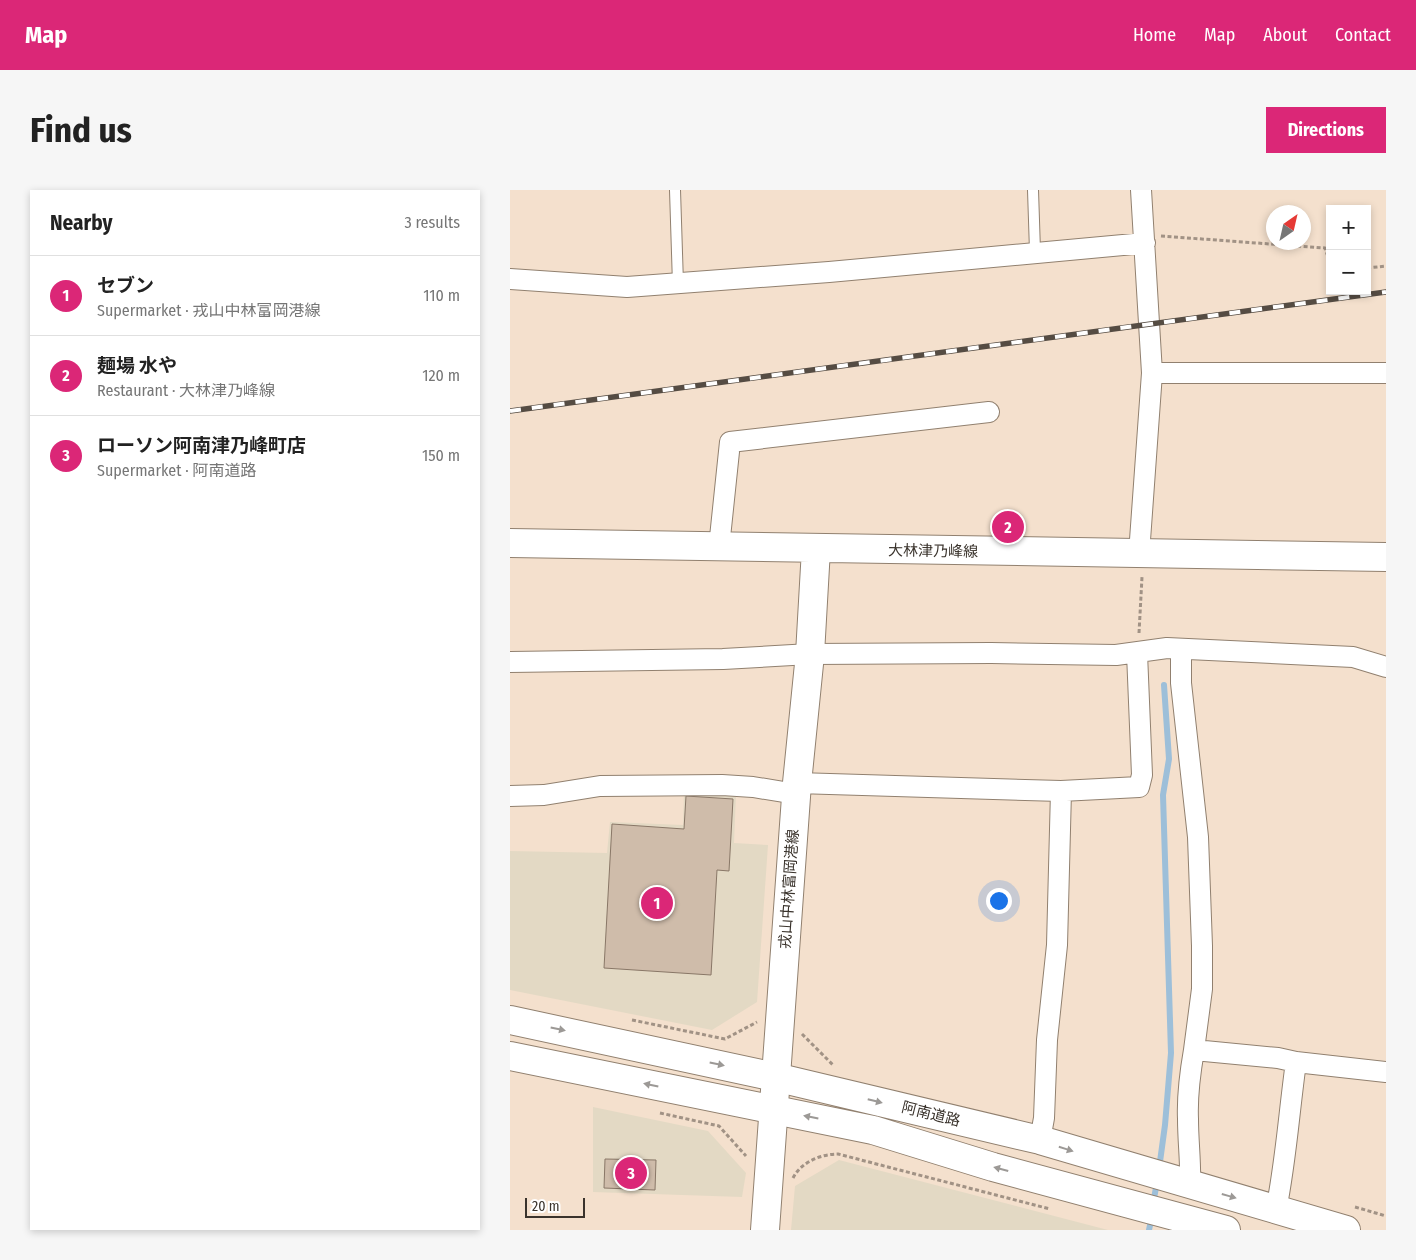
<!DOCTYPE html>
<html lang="en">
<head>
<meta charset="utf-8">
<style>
  body { margin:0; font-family:"Fira Sans Condensed","Noto Sans JP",sans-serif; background:#f6f6f6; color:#222 }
  .controls { position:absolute; right:15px; top:15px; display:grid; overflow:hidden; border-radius:0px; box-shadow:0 2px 8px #0003 }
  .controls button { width:45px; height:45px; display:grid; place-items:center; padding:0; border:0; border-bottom:1px solid #e0e0e0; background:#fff; color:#222; font:25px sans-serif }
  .compass { position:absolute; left:756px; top:15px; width:45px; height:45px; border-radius:50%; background:#fff; box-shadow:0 2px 8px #0003; rotate:34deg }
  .scale { position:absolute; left:15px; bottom:12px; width:60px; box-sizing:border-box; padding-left:5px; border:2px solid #3a332c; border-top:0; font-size:14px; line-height:18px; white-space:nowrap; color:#3a332c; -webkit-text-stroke:4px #fff; paint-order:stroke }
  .you { position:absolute; left:488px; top:710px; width:18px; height:18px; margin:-12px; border:4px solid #fff; border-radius:50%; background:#1a73e8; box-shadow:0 0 0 8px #1a73e833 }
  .badge { display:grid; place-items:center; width:32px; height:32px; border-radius:50%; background:#db2777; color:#fff; font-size:16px; font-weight:700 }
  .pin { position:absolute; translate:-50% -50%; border:2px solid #fff; box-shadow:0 1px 5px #0006 }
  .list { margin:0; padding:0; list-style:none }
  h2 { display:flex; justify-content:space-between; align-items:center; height:65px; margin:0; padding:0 20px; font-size:21px }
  h2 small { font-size:16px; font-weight:400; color:#767676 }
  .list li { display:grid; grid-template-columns:32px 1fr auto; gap:15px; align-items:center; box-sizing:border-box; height:80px; padding:0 20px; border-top:1px solid #e0e0e0 }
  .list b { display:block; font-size:19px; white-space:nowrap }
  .list p { margin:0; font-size:16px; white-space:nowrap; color:#767676 }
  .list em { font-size:16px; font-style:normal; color:#767676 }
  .map { position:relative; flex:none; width:876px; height:1040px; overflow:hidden; border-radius:0px }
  header { display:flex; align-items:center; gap:30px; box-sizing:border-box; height:70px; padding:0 25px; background:#db2777; color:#fff }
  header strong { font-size:24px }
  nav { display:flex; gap:28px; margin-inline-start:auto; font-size:18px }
  .intro { display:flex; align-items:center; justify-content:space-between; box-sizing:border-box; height:120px; padding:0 30px }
  h1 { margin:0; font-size:35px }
  .button { padding:12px 22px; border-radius:0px; background:#db2777; color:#fff; font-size:18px; font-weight:700 }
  main { display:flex; gap:30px; padding:0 30px }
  aside { flex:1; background:#fff; border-radius:0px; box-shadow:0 2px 8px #0003 }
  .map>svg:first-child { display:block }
</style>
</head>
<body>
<header>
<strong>Map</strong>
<nav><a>Home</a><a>Map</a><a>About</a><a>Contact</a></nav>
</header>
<div class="intro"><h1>Find us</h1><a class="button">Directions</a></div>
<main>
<aside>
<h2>Nearby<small>3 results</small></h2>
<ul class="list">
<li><span class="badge">1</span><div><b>セブン</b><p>Supermarket · 戎山中林富岡港線</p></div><em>110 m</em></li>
<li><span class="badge">2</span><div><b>麺場 水や</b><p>Restaurant · 大林津乃峰線</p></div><em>120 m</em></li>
<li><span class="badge">3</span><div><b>ローソン阿南津乃峰町店</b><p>Supermarket · 阿南道路</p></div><em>150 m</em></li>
</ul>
</aside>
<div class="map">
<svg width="876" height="1040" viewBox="0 0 876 1040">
  <rect width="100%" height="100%" fill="#f4e0cd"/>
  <path fill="#e3d9c4" d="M 174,603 L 226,605 L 224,653 L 258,655 L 247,812 L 202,840 L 0,800 L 0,661 L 97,663 L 100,632 L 173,635 Z
    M 83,917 L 198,941 L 236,983 L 232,1007 L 83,1002 Z
    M 329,970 L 598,1040 L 281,1040 L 285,996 Z"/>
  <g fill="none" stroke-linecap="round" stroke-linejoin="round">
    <path stroke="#9dbfd9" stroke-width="6" d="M 649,979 L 655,935 L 661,863 L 653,605 L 659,569 L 654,495
      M 643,1014 L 647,992
      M 639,1040 L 642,1026"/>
  </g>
  <path fill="#cfbcaa" stroke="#897767" d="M 176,606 L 223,609 L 219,681 L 207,680 L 201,785 L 94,778 L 102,634 L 174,639 Z
    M 95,969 L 146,970 L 145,1000 L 94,998 Z"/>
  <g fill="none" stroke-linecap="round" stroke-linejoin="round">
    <defs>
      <path id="service" d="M 165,0 L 168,94
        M 523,0 L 525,61"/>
      <path id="minor" d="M 0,89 L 117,97 L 319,82 L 635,53
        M 642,183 L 876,183
        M 209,357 L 220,252 L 479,222
        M 629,364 L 642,183 L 631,0
        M 671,459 L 671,493 L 688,647 L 692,756 L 692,799 L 684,860
        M 0,472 L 213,469 L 300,464 L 481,463 L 606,465 L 657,458 L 843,467 L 876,477
        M 287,593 L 551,601 L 547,755 L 537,850 L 534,928 L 530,950
        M 551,601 L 629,597 L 632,585 L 627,463
        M 0,606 L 34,605 L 90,596 L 212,595 L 243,597 L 286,604
        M 680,995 C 681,973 678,952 678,929 C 677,906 680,883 684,860 L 768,868 L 786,872
        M 766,1020 C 776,971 779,922 786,872 L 876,882"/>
      <path id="secondary" d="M 0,353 L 876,367
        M 255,1040 L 287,593 L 300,464 L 306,359"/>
      <path id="trunk" d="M 0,830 L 265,887 L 530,950 L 836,1040
        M 0,866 L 363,940 L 483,977 L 716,1040"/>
    </defs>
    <use href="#service" stroke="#91806f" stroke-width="12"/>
    <use href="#minor" stroke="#91806f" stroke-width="22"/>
    <use href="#secondary" stroke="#91806f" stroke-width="30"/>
    <use href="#trunk" stroke="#91806f" stroke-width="30"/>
    <path stroke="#a19285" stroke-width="3" stroke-dasharray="4 2.5" stroke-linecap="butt" d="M 651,46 L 815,58 L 820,73
      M 857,78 L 876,76
      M 629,443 L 632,387
      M 122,830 L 215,849 L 247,832
      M 292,844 L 323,875
      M 150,923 L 209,936 L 236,966
      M 283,988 C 291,972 311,964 328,964 L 540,1019
      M 845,1017 L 876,1026"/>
    <use href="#service" stroke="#fff" stroke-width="10"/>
    <use href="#minor" stroke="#fff" stroke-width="20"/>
    <use href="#secondary" stroke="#fff" stroke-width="28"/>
    <use href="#trunk" stroke="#fff" stroke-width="28"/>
    <defs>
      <path id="rail" d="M 0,221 L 876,102"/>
    </defs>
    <use href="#rail" stroke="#554c43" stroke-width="5.5"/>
    <use href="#rail" stroke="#fff" stroke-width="4" stroke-dasharray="11" stroke-linecap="butt"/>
  </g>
  <defs><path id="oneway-solid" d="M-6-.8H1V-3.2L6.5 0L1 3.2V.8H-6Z" transform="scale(1.25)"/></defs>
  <g fill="#9c9996">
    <use href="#oneway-solid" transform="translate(48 839) rotate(12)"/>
    <use href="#oneway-solid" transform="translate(207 874) rotate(12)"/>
    <use href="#oneway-solid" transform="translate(141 895) rotate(-168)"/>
    <use href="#oneway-solid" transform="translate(365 911) rotate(14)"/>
    <use href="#oneway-solid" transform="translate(301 927) rotate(-169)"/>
    <use href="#oneway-solid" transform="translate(556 959) rotate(17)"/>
    <use href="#oneway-solid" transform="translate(491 979) rotate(-165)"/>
    <use href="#oneway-solid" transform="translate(719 1006) rotate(16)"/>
  </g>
  <g text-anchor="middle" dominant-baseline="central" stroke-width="4" stroke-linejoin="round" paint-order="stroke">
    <g font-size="15" fill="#3a332c" stroke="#fff">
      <text transform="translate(423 361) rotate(1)">大林津乃峰線</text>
      <text transform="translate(279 699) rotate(-86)">戎山中林富岡港線</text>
      <text transform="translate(421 924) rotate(14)">阿南道路</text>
    </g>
  </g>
</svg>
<div class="controls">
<button>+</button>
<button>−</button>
</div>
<svg class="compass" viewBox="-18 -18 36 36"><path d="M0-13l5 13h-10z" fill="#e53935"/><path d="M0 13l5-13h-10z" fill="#767676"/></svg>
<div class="scale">20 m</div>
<div class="you"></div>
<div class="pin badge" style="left:147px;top:713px">1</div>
<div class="pin badge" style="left:498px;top:337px">2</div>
<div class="pin badge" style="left:121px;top:983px">3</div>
</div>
</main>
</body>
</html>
